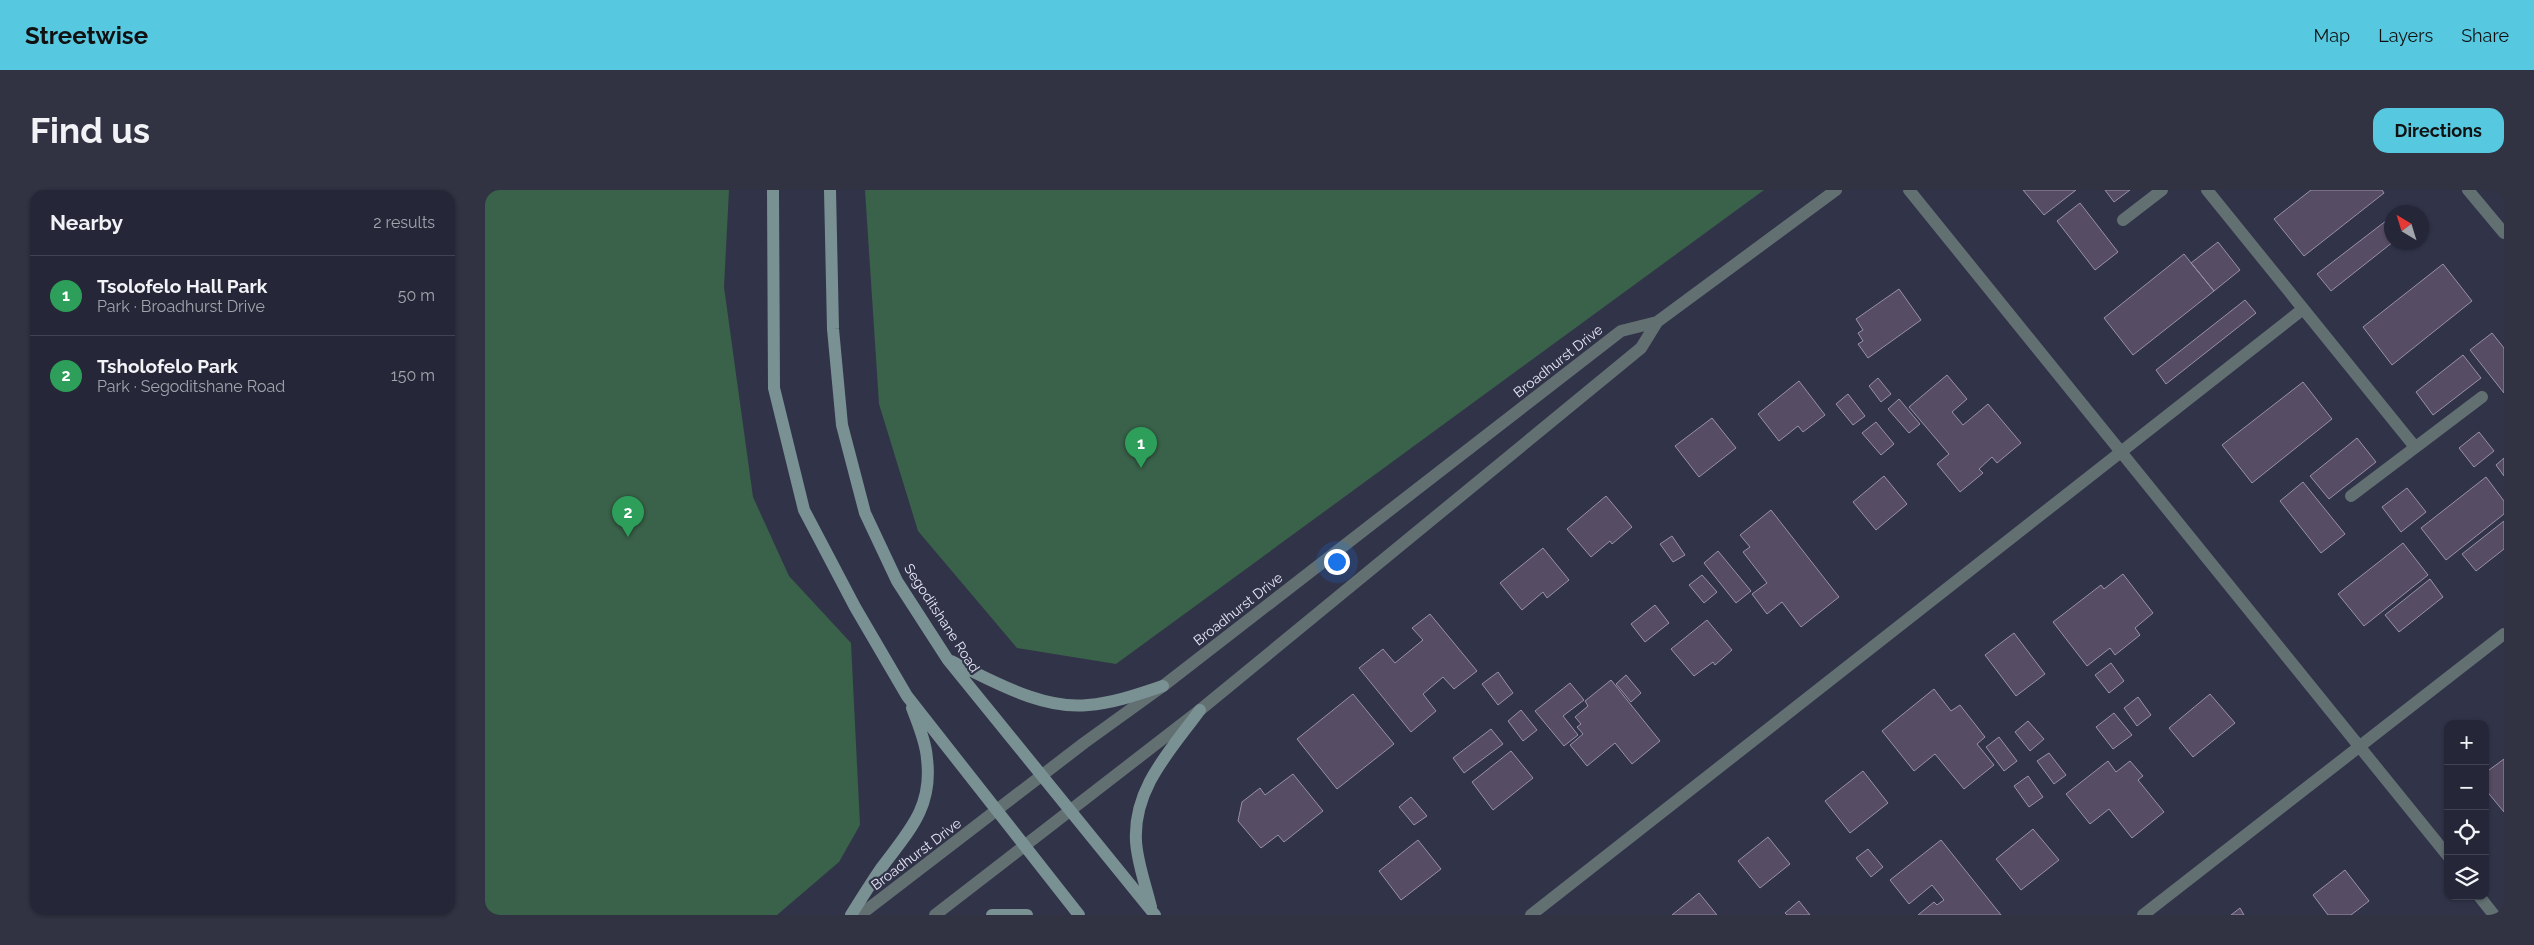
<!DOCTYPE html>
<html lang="en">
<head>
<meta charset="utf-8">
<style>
  body { margin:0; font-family:Raleway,sans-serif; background:#313242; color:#f1f3f6 }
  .controls { position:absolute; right:15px; bottom:15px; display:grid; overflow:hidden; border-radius:10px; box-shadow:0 1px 4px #0004 }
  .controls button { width:45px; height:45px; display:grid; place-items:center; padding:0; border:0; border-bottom:1px solid #424352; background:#252637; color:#f1f3f6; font:25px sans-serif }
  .compass { position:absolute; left:1899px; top:15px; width:45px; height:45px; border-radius:50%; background:#252637; box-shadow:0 1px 4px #0004; rotate:322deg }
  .you { position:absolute; left:851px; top:371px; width:18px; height:18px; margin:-12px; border:4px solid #fff; border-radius:50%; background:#1a73e8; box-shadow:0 0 0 8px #1a73e833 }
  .badge { display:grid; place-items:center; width:32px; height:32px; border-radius:50%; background:#56c9e1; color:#fff; font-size:16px; font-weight:700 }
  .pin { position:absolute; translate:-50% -41px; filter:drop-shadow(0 1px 2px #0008) }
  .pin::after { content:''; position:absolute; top:26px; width:18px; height:15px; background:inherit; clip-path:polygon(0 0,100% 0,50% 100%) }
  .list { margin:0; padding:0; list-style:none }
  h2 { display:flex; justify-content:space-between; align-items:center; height:65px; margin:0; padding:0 20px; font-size:21px }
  h2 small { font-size:16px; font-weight:400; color:#a3a5ad }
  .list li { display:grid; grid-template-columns:32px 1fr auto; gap:15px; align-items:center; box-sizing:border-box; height:80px; padding:0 20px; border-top:1px solid #424352 }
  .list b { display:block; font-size:19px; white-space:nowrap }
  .list p { margin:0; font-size:16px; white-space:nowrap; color:#a3a5ad }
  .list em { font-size:16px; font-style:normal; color:#a3a5ad }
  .icon { flex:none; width:28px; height:28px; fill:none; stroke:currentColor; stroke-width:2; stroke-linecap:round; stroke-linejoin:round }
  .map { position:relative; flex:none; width:2019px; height:725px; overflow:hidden; border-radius:15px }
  header { display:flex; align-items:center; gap:30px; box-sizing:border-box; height:70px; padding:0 25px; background:#56c9e1; color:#111 }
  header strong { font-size:24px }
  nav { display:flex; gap:28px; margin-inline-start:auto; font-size:18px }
  .intro { display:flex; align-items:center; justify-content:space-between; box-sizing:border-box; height:120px; padding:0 30px }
  h1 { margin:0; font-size:35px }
  .button { padding:12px 22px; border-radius:15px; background:#56c9e1; color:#111; font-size:18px; font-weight:700 }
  main { display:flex; gap:30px; padding:0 30px }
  aside { flex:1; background:#252637; border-radius:15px; box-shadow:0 1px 4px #0004 }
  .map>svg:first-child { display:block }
</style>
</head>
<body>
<header>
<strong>Streetwise</strong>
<nav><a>Map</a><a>Layers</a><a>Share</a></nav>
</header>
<div class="intro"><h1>Find us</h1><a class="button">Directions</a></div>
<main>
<aside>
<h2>Nearby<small>2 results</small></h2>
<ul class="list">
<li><span class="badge" style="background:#2e9e5b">1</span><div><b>Tsolofelo Hall Park</b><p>Park · Broadhurst Drive</p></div><em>50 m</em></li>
<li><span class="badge" style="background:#2e9e5b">2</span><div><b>Tsholofelo Park</b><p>Park · Segoditshane Road</p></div><em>150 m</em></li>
</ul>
</aside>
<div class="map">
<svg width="2019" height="725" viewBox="0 0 2019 725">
  <rect width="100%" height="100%" fill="#313349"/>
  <path fill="#3a6149" d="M 0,0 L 244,0 L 239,97 L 268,307 L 304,386 L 366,453 L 375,635 L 354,672 L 292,725 L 0,725 Z
    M 380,0 L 1279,0 L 631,474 L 532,458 L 433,341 L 394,214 Z"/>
  <path fill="#564c63" stroke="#9a90a9" d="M 1538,0 L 1591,0 L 1559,25 Z
    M 1620,0 L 1645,0 L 1629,12 Z
    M 1826,0 L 1897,0 L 1899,3 L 1819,66 L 1789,29 Z
    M 1595,13 L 1633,62 L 1610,80 L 1572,31 Z
    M 1906,27 L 1906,52 L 1908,52 L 1846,101 L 1832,84 Z
    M 1733,52 L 1755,80 L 1729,101 L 1706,73 Z
    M 1699,64 L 1729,101 L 1648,165 L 1619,128 Z
    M 1958,74 L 1987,111 L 1907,175 L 1878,137 Z
    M 1414,99 L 1436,130 L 1383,168 L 1373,154 L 1378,151 L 1373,143 L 1378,140 L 1371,129 Z
    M 1760,110 L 1771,123 L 1681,194 L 1671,180 Z
    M 2007,143 L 2019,158 L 2019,203 L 1985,160 Z
    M 1978,165 L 1996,188 L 1948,225 L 1931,202 Z
    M 1462,185 L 1482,209 L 1467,222 L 1478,235 L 1503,214 L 1536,253 L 1512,273 L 1507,267 L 1494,279 L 1498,283 L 1475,302 L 1452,274 L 1464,264 L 1424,217 Z
    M 1393,188 L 1406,204 L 1396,212 L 1384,196 Z
    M 1314,191 L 1340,225 L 1318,242 L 1313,236 L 1294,251 L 1273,224 Z
    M 1818,192 L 1847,229 L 1767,293 L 1737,255 Z
    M 1363,204 L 1380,226 L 1368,235 L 1351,214 Z
    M 1414,209 L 1435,234 L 1424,243 L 1403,219 Z
    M 1227,228 L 1251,258 L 1214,287 L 1190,256 Z
    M 1391,232 L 1409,254 L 1396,265 L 1377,243 Z
    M 1994,242 L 2009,261 L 1989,277 L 1974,258 Z
    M 1872,248 L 1891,272 L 1844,309 L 1825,286 Z
    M 2019,268 L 2019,286 L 2011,275 Z
    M 1399,286 L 1422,314 L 1391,340 L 1368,312 Z
    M 2001,287 L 2019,311 L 2019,324 L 1961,370 L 1936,338 Z
    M 1818,292 L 1860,344 L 1836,363 L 1795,311 Z
    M 1922,298 L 1941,322 L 1916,342 L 1897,317 Z
    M 1121,306 L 1147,337 L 1127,354 L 1125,351 L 1106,367 L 1082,339 Z
    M 1286,320 L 1354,407 L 1316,437 L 1297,412 L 1282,424 L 1267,404 L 1282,393 L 1258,362 L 1265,357 L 1255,345 Z
    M 2019,331 L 2019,359 L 1991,381 L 1977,364 Z
    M 1187,346 L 1200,365 L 1188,372 L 1175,354 Z
    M 1918,353 L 1943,385 L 1879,436 L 1853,404 Z
    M 1058,358 L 1084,390 L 1062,408 L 1058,402 L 1037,420 L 1015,393 Z
    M 1233,361 L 1266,401 L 1251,413 L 1219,373 Z
    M 1638,384 L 1668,423 L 1650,438 L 1655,445 L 1630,465 L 1625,458 L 1602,476 L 1568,432 L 1616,395 L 1619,399 Z
    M 1217,385 L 1232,402 L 1219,413 L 1204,395 Z
    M 1945,389 L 1958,407 L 1914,442 L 1900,425 Z
    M 1170,415 L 1184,433 L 1160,452 L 1146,434 Z
    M 945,424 L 992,481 L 969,499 L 958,487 L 938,504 L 951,521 L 926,542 L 874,478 L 898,459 L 910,473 L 938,450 L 927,438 Z
    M 1222,430 L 1247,460 L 1230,475 L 1228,472 L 1209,486 L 1186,459 Z
    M 1529,443 L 1560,484 L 1531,506 L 1500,465 Z
    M 1626,473 L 1639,491 L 1624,503 L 1610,485 Z
    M 1013,482 L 1028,503 L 1013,515 L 997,494 Z
    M 1141,485 L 1156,503 L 1146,512 L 1131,494 Z
    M 1126,490 L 1175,551 L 1147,574 L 1130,553 L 1102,576 L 1085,555 L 1098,544 L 1092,537 L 1096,534 L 1090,527 L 1103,516 L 1100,511 Z
    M 1085,493 L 1099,510 L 1078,526 L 1093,545 L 1079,556 L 1050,521 Z
    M 1449,499 L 1466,521 L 1475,515 L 1500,547 L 1492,554 L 1509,575 L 1479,599 L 1450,564 L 1429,581 L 1397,541 Z
    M 868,504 L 909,554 L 852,599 L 812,549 Z
    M 1725,504 L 1750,533 L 1708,567 L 1684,538 Z
    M 1653,507 L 1666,525 L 1652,536 L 1639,518 Z
    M 1036,520 L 1052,540 L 1038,551 L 1023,531 Z
    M 1629,523 L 1647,545 L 1628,559 L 1611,537 Z
    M 1543,531 L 1559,549 L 1545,561 L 1530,542 Z
    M 1006,539 L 1018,554 L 979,583 L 968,568 Z
    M 1514,547 L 1532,571 L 1519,581 L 1501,557 Z
    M 1026,561 L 1048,588 L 1008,620 L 987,592 Z
    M 1564,563 L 1581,585 L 1569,594 L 1552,571 Z
    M 2019,569 L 2019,622 L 2000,599 L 2000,583 Z
    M 1623,571 L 1631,582 L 1645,571 L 1658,586 L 1653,590 L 1679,622 L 1647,648 L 1624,619 L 1605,634 L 1581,604 Z
    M 1378,581 L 1403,613 L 1365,643 L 1340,611 Z
    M 808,584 L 838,621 L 799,652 L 793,645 L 776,658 L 753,631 L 757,612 L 775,598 L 780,605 Z
    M 1543,586 L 1558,607 L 1544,617 L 1529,596 Z
    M 926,607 L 942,626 L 929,635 L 914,617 Z
    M 1548,639 L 1574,670 L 1536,700 L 1511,669 Z
    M 1283,647 L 1305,674 L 1275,698 L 1253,671 Z
    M 933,650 L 956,679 L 916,710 L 894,681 Z
    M 1456,650 L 1516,725 L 1433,725 L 1449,712 L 1452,715 L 1459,710 L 1447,695 L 1424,714 L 1405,690 Z
    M 1383,659 L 1398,677 L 1386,687 L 1371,668 Z
    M 1860,680 L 1884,711 L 1866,725 L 1843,725 L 1828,705 Z
    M 1214,703 L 1232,725 L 1187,725 Z
    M 1314,711 L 1325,725 L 1302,725 L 1300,723 Z
    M 1755,718 L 1759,725 L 1746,725 Z"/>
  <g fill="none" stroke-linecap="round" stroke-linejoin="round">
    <path stroke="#627072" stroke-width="12" d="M 1424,0 L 1963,666
      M 1722,0 L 1930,257
      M 1983,0 L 2019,43
      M 1638,30 L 1677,0
      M 1866,306 L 1997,207
      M 1994,706 L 2009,725
      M 1046,725 L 1818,119
      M 1658,725 L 2019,444"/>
    <path stroke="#627072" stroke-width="12" d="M 375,725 L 599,553 L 678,496 L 1136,141 L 1172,132
      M 450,725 L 715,520 L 1156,158 L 1172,132 L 1351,0"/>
    <path stroke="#7a9193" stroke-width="12" d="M 288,0 L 289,198 L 319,320 L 370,417 L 422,506 L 594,725
      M 345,0 L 348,139 L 357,235 L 380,323 L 412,391 L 463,470 L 670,725
      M 466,471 C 507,490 556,520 603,515 C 629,513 654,504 678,496
      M 666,717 C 661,696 652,672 651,651 C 648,598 686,560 715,520
      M 366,725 C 376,709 386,693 397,677 C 424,641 448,617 442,569 C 441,552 433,534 427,518
      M 507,725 L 542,725"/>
  </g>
  <g text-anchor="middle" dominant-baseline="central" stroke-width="4.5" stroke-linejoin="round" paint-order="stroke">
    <g font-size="14" fill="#e8e9f8" stroke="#313349">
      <text transform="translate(1073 171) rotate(-38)">Broadhurst Drive</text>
      <text transform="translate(753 419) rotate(-38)">Broadhurst Drive</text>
      <text transform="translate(457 428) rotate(57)">Segoditshane Road</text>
      <text transform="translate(431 664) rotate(-37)">Broadhurst Drive</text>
    </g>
  </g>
</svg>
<div class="controls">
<button>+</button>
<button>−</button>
<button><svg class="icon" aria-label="locate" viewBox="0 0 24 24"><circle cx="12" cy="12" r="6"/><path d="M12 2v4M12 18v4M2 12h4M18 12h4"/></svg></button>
<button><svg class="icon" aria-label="layers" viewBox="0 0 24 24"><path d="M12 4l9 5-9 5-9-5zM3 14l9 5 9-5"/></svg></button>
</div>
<svg class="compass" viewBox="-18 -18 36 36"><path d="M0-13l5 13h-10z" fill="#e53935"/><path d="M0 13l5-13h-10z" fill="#a3a5ad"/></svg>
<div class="you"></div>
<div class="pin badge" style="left:656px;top:278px;background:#2e9e5b">1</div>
<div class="pin badge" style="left:143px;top:347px;background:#2e9e5b">2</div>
</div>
</main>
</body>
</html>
